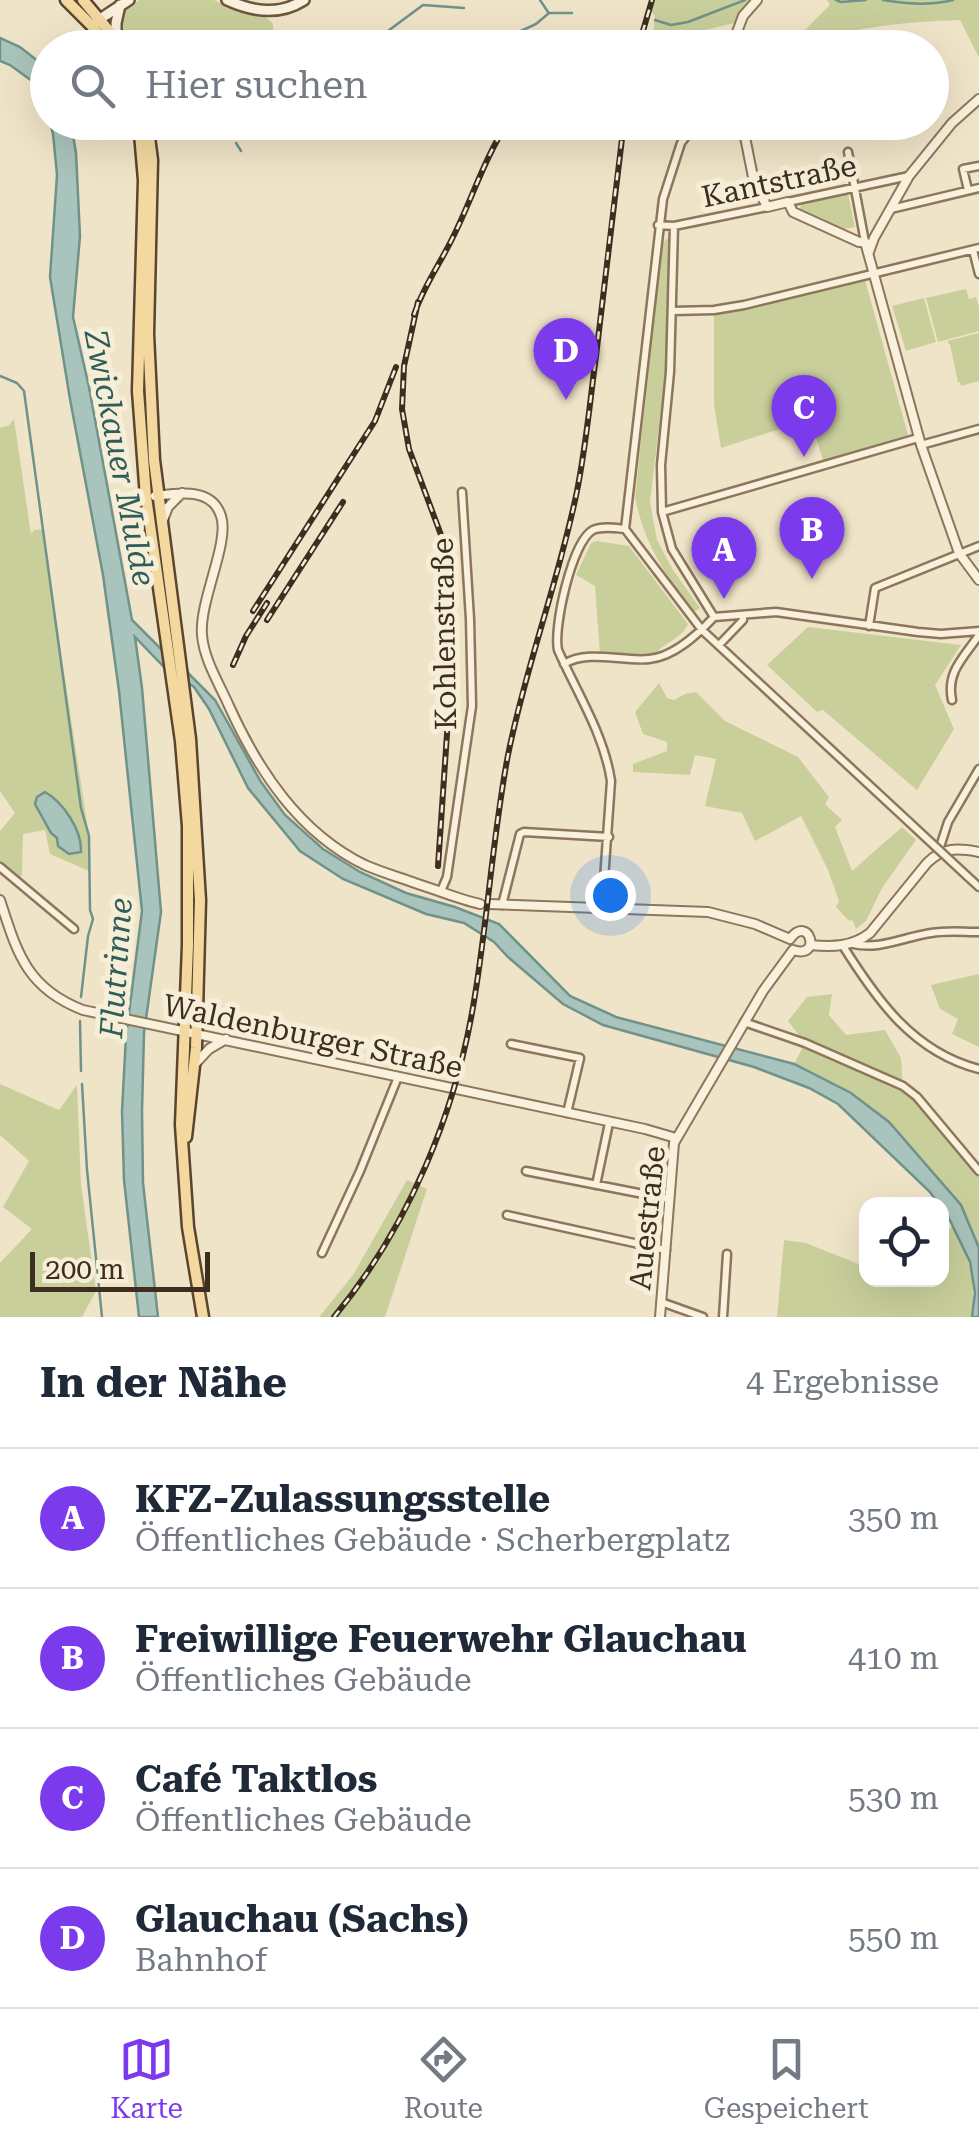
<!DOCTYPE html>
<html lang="de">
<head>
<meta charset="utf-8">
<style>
  body { margin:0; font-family:"Roboto Serif",serif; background:#f6f6f7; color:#1f2937 }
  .controls { position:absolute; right:30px; bottom:30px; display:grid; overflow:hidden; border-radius:20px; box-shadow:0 10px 40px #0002 }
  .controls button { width:90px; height:90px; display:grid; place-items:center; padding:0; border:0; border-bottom:2px solid #e0e1e3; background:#fff; color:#1f2937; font:50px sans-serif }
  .scale { position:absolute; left:30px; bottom:25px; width:180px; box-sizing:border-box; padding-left:10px; border:5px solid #3d2e20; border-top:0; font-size:28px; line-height:35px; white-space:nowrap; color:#3d2e20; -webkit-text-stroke:8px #f7eed8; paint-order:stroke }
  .you { position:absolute; left:610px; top:895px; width:35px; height:35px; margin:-25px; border:8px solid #fff; border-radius:50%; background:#1a73e8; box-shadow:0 0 0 15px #1a73e833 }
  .badge { display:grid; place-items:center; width:65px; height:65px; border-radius:50%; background:#7c3aed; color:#fff; font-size:32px; font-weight:700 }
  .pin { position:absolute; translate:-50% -82px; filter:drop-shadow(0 2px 5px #0008) }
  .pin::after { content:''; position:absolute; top:52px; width:35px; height:30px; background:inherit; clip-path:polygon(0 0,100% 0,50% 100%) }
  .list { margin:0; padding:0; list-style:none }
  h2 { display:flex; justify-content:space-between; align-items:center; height:130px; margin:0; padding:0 40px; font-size:42px }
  h2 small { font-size:32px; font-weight:400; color:#747a83 }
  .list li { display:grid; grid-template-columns:65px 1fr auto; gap:30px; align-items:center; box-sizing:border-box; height:140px; padding:0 40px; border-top:2px solid #e0e1e3 }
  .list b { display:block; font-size:38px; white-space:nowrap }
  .list p { margin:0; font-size:32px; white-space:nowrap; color:#747a83 }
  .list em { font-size:32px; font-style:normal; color:#747a83 }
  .icon { flex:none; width:55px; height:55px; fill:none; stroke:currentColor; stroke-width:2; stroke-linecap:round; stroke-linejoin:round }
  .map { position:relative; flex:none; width:979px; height:1317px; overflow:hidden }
  .search { position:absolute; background:#fff; box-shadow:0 10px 40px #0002; left:30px; right:30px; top:30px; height:110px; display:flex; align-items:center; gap:25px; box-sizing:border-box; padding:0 35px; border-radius:55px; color:#747a83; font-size:38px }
  .sheet { height:690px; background:#fff }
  nav { display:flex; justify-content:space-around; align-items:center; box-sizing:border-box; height:140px; border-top:2px solid #e0e1e3; background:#fff; font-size:28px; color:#747a83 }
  nav a { display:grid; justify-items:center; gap:5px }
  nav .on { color:#7c3aed }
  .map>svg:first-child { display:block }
</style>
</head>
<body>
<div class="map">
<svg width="979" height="1317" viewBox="0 0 979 1317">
  <rect width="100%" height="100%" fill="#f0e4c8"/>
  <path fill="#c9cf9b" d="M 140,0 L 214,0 L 239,11 L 266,17 L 273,24 L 273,30 L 265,47 L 127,48 C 117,24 114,12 140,0 Z
    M 655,0 L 751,0 L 734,23 L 660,41 L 653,37 L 655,16 L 651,11 Z
    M 827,0 L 979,0 L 979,58 L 960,20 C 906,22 857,26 806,44 L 804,31 L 830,5 Z
    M 848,194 L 855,227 L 844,229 L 800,209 L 801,204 Z
    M 670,238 L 666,369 L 650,502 L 657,540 L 673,570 L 700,608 L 694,612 C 666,577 643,541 635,497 L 662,246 L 666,239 Z
    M 865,280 L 908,435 L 823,460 L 810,419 L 721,448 L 714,405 L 714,315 Z
    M 966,289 L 969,299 L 976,297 L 979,307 L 979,331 L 938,342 L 926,298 Z
    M 924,298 L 936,342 L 906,351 L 892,306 Z
    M 979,333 L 979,381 L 961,386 L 960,382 L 958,382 L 950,345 L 947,341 Z
    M 14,419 L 31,534 L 34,530 L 42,529 L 89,836 L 89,871 L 50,854 L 45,830 L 23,834 L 22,875 L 18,880 L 0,867 L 0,831 L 15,813 L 0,791 L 0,428 L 9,425 Z
    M 597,541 L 629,546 L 688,624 C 682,640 661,642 654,657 L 645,655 L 600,655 L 595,586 L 576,575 L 591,543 Z
    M 808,627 L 961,645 L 935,685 L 954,729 L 917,790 L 823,710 L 817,712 L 767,665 Z
    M 659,683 L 667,698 L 674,700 L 685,694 L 696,692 L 725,721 L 798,757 L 829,797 L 825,804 L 842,820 L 835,827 L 852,871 L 902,827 L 916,840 L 882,888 L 866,921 L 856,929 L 853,921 L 848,920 L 836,907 L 839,901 L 828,870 L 801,816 L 755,841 L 742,813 L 705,806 L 716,759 L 695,755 L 690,775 L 633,772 L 633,764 L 667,751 L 667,742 L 643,734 L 635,712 Z
    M 979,974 L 979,1047 L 952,1034 L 958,1019 L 940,1009 L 931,985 Z
    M 832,994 L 829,1015 L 846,1035 L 885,1030 L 901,1058 L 903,1086 L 979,1171 L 979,1248 L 961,1205 L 915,1151 L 851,1093 L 794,1064 L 805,1043 L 788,1021 L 807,997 Z
    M 0,1084 L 59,1110 L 77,1085 L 81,1185 L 96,1291 L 82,1317 L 0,1317 L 0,1263 L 32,1229 L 3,1207 L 29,1161 L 0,1135 Z
    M 407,1180 L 427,1189 L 385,1317 L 319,1317 L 353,1275 Z
    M 954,1225 C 969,1259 976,1280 972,1317 L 777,1317 L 784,1240 L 806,1243 L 866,1267 L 866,1280 L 942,1280 L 942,1234 Z"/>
  <path fill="#a9c4bc" stroke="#6f938a" stroke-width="2.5" d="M 0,38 L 20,47 L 47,68 L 47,115 L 39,86 L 10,65 L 0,61 Z
    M 50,123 L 71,123 L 76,153 L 80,236 L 73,317 L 89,387 L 132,620 L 163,651 L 185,667 L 189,674 L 215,700 L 261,782 L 285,815 L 323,849 L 360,872 L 406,893 L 455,907 L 499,924 L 570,996 L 616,1017 L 794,1064 L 851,1093 L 889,1122 L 961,1205 L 979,1248 L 979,1317 L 972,1317 L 975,1293 L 970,1262 L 942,1204 L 939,1204 L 929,1191 L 838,1104 L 809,1088 L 754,1067 L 603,1025 L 563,1004 L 508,957 L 494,942 L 464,923 L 426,914 L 343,879 L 300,851 L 248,788 L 209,709 L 194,687 L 164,667 L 135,637 L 142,688 L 161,912 L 144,1033 L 142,1112 L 143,1183 L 158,1317 L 139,1317 L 124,1180 L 122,1111 L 126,1036 L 142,911 L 119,691 L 103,575 L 70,399 L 50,277 L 57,175 L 53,134 Z
    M 45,792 C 63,802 82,830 81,852 L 69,854 L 58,846 L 57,838 L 51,833 L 35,804 L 37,797 Z"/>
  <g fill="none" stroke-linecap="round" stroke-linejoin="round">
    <path stroke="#6f938a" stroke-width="2.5" d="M 540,0 L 548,12
      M 836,0 L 841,2 L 866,0
      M 883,0 C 906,4 930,6 953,0
      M 655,20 L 671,25 L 688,22 L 745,0
      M 463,38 L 465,41 L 497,42 L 536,24 L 549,13 L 572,13
      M 365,48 L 423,5 L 464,8
      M 218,122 L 221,128
      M 236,143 L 241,151
      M 0,376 L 17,383 L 24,391 L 81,808 L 89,836 L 90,910 L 93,919 L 88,936 L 81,997
      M 80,1021 L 81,1071
      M 82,1084 L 87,1170 L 102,1317"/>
    <defs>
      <path id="minor" d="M 697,122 L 681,143 L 663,199 L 625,529 L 702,630 L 909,822
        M 848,152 L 865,242
        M 968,190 L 963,169 L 979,166
        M 788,202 L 909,176
        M 891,209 L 979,188
        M 658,225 L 674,226 L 767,207
        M 674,226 L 670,372 L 661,465 L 662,512 L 672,549 L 714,617
        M 973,250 L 979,274
        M 673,311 L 714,310 L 744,305 L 979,248
        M 921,445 L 979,429
        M 662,512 L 918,438
        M 869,626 L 875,588 L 979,546
        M 719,645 L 743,620 L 743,615
        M 564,664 C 588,649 623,662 649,659 C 674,657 698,634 714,617 L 776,612 L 918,632 L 941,634 L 979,631
        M 952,700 C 946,672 964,657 979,635
        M 938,853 L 948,822 L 979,769
        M 0,867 L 74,929
        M 967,876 L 979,887
        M 441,891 L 447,877 L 472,706 L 470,619 L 462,492
        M 502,905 L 520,834 L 524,832 L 609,837
        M 602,908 L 611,781 C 604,734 577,693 558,650 C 553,628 572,541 593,530 C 602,526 615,528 625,529
        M 853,944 C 880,950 904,937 931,933 C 947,930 963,932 979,932
        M 843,946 C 877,1000 913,1052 979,1069
        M 744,1022 L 805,1043 L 903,1086 L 917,1097 L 979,1171
        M 511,1044 L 580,1058 L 567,1113
        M 526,1171 L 669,1199
        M 596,1185 L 609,1123
        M 507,1215 L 666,1250
        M 322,1253 L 360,1171 L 398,1077
        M 661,1302 L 703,1317
        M 723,1317 L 727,1254"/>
      <path id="tertiary" d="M 731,48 L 743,16 L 757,0
        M 742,122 L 753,177 L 767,207 L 788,202 L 793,212 L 859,242 L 865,242
        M 865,242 L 921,445 L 959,553 L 979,580
        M 869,252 L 874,238 L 909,176 L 952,123 L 979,99
        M 155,496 C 179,493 212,487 221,516 C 230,542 199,601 202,635 C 204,660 219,683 229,706 C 258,770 299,833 365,865 C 381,872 398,877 415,883 C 437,890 458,899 480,904
        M 163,520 L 168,507 L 182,493
        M 0,900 C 17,952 26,988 83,1010 L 645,1129 L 676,1138
        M 489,904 L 708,912 L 755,924 L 790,939
        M 790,939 C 809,913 823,960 793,950
        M 810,945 C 833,947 852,947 870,933 L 927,863 C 943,847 958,848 979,852
        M 195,1064 L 209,1049 L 226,1039
        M 660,1317 L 674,1143 L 763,991 L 793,950"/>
      <path id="secondary" d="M 227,0 C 253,12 279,16 304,0
        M 97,21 L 129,0
        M 116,41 L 116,23 L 120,5"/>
      <path id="primary" d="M 66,0 L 92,26 L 108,48
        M 83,0 L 109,31 L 119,48
        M 139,122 L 144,180 L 138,391 L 146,497 L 181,741 L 188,826 L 188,945 L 181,1125 L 188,1227 L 203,1317
        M 147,122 L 152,160 L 148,334 L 154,460 L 190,739 L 200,900 L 196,1048 L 186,1137"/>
    </defs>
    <use href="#minor" stroke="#8d765c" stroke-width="11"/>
    <use href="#tertiary" stroke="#8d765c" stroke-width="12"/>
    <use href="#secondary" stroke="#6f573f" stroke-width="14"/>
    <use href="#primary" stroke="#5b4430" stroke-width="15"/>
    <use href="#minor" stroke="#faf1dc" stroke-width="6"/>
    <use href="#tertiary" stroke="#faf1dc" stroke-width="8"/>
    <use href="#secondary" stroke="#faf1dc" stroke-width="9"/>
    <use href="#primary" stroke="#f3d9a0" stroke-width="10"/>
    <defs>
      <path id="rail" d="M 638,48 L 652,0
        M 418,302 L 404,366 L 402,409 L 409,449 L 444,543 L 454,631 L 438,866
        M 414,315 C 423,287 440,264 453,237 C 472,199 484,159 508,122
        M 253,611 L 375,421 L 396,367
        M 267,620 L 343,502
        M 233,665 L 246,636 L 267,603
        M 334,1317 C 409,1226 457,1111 475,995 C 488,915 493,834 508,755 C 526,665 559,580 577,491 C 586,446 590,401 596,356 C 605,278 614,200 624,122"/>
    </defs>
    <use href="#rail" stroke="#3d2e20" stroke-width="6"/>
    <use href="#rail" stroke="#f7eed8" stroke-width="2.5" stroke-dasharray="8" stroke-linecap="butt"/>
    <defs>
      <path id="minor-bridge" d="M 909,822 L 967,876"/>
    </defs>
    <use href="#minor-bridge" stroke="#8d765c" stroke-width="11" stroke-linecap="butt"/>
    <use href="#minor-bridge" stroke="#faf1dc" stroke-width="6"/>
  </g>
  <g text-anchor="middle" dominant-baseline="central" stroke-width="10" stroke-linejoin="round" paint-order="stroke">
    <g font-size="30" fill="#3d2e20" stroke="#f7eed8">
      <text transform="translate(779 181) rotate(-12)">Kantstraße</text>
      <text transform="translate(444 634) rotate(-91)">Kohlenstraße</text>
      <text transform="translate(313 1036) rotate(12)">Waldenburger Straße</text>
      <text transform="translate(647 1218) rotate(-84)">Auestraße</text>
    </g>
    <g font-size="32" font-style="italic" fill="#2f5d5a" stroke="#f7eed8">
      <text transform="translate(120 458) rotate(79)">Zwickauer Mulde</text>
      <text transform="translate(116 968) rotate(-86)">Flutrinne</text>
    </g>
  </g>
</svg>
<div class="controls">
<button><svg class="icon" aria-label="locate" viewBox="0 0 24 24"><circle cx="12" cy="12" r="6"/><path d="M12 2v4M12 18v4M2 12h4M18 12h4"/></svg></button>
</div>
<div class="scale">200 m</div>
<div class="you"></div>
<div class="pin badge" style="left:724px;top:599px">A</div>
<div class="pin badge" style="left:812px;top:579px">B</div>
<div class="pin badge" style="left:804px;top:457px">C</div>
<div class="pin badge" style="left:566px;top:400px">D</div>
<div class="search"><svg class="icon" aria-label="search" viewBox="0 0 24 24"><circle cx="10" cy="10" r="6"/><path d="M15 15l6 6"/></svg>Hier suchen</div>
</div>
<section class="sheet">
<h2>In der Nähe<small>4 Ergebnisse</small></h2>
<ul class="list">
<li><span class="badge">A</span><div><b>KFZ-Zulassungsstelle</b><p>Öffentliches Gebäude · Scherbergplatz</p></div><em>350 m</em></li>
<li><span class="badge">B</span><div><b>Freiwillige Feuerwehr Glauchau</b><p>Öffentliches Gebäude</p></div><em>410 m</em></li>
<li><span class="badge">C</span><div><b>Café Taktlos</b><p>Öffentliches Gebäude</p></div><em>530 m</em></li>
<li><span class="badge">D</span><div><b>Glauchau (Sachs)</b><p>Bahnhof</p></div><em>550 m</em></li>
</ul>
</section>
<nav>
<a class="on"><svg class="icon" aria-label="map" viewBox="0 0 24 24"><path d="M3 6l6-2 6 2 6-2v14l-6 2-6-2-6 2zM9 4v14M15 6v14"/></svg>Karte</a>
<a><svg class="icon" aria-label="directions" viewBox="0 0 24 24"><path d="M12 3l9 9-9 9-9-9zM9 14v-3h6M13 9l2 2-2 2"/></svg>Route</a>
<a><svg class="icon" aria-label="saved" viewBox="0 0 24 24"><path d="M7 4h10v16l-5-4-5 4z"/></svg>Gespeichert</a>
</nav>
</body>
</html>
